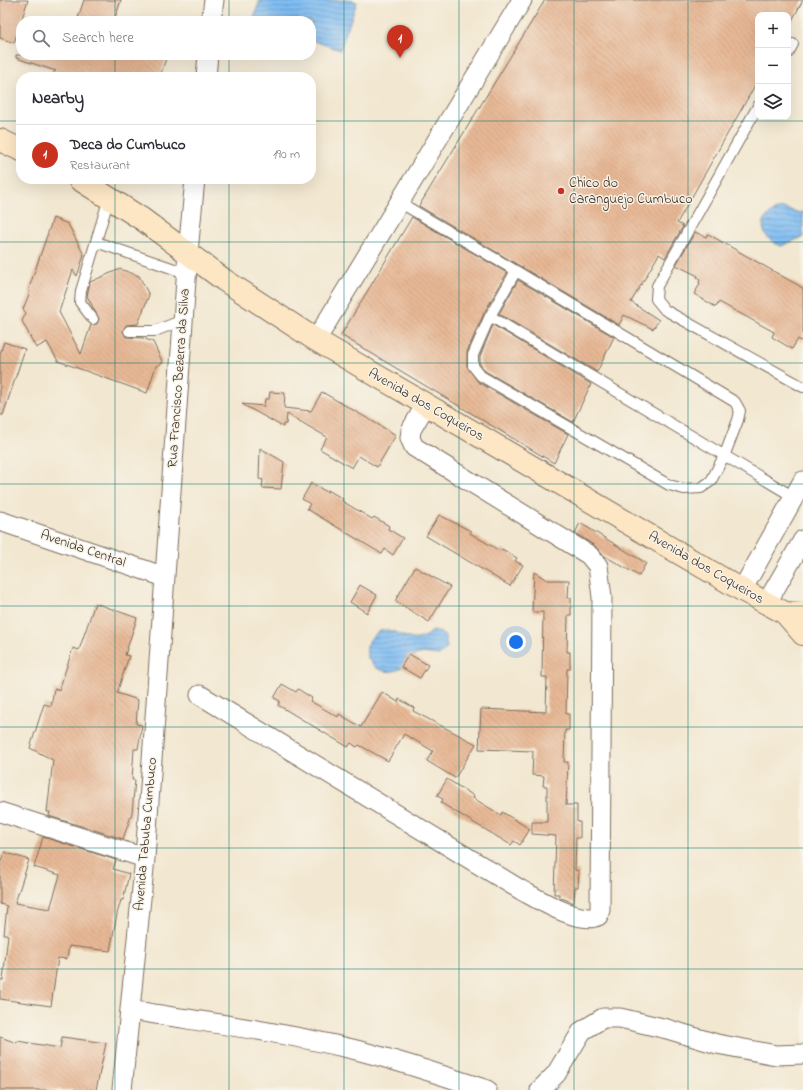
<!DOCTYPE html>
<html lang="en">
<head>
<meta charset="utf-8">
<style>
  body { margin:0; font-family:"Indie Flower",sans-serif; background:#f7f7f7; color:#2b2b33 }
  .controls { position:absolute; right:12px; top:12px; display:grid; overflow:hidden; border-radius:8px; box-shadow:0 4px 16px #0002 }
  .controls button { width:36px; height:36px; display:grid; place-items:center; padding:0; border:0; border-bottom:1px solid #e1e1e2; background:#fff; color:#2b2b33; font:20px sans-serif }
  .you { position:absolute; left:516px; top:642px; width:14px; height:14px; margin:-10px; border:3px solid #fff; border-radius:50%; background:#1a73e8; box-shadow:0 0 0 6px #1a73e833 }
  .badge { display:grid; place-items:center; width:26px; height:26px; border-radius:50%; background:#c8321e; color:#fff; font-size:13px; font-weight:700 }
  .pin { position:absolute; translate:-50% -33px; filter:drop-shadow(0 1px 2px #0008) }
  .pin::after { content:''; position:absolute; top:21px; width:14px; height:12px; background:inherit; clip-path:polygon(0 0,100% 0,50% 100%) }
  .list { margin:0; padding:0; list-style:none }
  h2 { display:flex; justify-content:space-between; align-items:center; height:52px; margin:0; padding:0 16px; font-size:17px }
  h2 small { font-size:13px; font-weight:400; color:#7c7c81 }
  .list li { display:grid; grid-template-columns:26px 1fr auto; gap:12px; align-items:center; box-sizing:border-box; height:60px; padding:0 16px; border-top:1px solid #e1e1e2 }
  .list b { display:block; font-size:15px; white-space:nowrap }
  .list p { margin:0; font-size:13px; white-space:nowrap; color:#7c7c81 }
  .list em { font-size:13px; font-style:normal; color:#7c7c81 }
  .icon { flex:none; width:22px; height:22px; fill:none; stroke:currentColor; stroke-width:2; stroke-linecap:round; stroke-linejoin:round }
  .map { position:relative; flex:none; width:803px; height:1090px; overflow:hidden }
  .search { position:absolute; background:#fff; box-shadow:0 4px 16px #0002; left:16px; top:16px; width:300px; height:44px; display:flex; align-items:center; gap:10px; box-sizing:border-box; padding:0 14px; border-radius:16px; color:#7c7c81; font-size:15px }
  .panel { position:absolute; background:#fff; box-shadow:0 4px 16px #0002; left:16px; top:72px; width:300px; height:112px; border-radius:16px }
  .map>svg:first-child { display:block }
</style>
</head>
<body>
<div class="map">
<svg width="803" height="1090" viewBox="0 0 803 1090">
  <defs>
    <pattern id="water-rules" width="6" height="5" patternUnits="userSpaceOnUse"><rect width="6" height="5" fill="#80bdf3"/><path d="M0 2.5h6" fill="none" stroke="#6a9ac4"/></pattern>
    <pattern id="building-back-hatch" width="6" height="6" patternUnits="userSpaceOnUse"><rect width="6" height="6" fill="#e7b895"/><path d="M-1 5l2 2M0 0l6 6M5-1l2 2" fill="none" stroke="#c79e80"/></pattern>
  </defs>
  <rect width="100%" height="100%" fill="#f7f3e8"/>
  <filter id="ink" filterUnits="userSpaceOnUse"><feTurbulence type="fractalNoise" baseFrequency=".025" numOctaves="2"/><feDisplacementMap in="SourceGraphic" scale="8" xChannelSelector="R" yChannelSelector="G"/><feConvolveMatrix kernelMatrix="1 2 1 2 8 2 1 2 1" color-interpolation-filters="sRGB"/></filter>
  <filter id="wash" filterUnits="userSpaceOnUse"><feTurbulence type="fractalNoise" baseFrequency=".012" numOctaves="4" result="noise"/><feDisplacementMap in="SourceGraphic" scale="16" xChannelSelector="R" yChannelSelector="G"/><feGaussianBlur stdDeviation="0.9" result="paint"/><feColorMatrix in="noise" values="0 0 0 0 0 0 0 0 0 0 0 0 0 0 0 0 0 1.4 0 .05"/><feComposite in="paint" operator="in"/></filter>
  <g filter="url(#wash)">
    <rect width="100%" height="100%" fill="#f2e7d0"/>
    <path fill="url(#water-rules)" stroke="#5e7488" d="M 260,0 L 350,0 L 357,2 L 340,50 L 311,40 L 311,21 L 253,20 Z
      M 783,208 L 800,213 L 803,211 L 803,237 L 781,246 C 757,237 757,214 783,208 Z
      M 382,630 C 399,629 405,641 418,639 C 423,638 430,633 435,630 L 445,636 L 447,648 L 439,655 L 423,653 L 415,655 C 387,696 343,650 382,630 Z"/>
    <g id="blocks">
      <path fill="url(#building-back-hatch)" d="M 0,0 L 28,0 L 14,43 L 0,38 Z
        M 84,0 L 121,0 L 114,21 L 77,21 Z
        M 545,0 L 803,0 L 788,28 L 788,15 L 758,15 L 758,80 L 677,223 L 683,226 L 665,258 L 659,254 L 631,302 L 659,320 L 653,329 L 624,315 L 619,325 L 419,206 Z
        M 16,55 L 167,55 L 160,77 L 48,77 L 56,71 L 16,58 Z
        M 412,217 L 507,273 L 484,313 L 467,352 L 467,366 L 478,382 L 568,434 L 554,463 L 341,335 Z
        M 53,218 L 68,224 L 84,255 L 77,276 L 73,270 L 59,312 L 81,354 L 91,325 L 97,324 L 99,319 L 87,296 L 90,282 L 120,269 L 139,276 L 149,295 L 138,324 L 126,325 L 123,331 L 126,337 L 143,338 L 153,342 L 163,363 L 156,366 L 147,393 L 58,361 L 47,342 L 36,348 L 22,321 L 26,313 L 23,309 L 30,292 L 28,291 Z
        M 695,232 L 706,237 L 708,234 L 803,288 L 803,342 L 798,339 L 792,349 L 772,337 L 774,332 L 719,302 L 716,307 L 694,294 L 700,284 L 699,283 L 700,280 L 697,278 L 698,276 L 676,265 Z
        M 518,280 L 614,337 L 597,372 L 499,314 Z
        M 493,325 L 591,384 L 573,422 L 485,371 L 480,364 L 480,356 Z
        M 4,342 L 25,349 L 3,415 L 0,415 L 0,354 Z
        M 270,392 L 285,393 L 284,408 L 311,411 L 322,392 L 396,435 L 377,467 L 359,456 L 352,468 L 320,449 L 327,437 L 287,414 L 286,424 L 283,424 L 283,427 L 242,404 L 264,406 L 265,399 L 269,399 Z
        M 260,448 L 284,462 L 281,489 L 262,488 L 263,480 L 259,479 Z
        M 311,483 L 327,492 L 328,490 L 343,499 L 342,501 L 372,519 L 374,517 L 389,526 L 388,529 L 403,538 L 393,555 L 385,549 L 382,554 L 307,509 L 310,504 L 302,499 Z
        M 439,515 L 471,531 L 470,533 L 500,551 L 502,549 L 517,558 L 515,561 L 523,565 L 510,586 L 426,536 Z
        M 580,523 L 646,563 L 639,576 L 603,555 L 595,546 L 575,533 Z
        M 415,567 L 450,587 L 429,622 L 395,601 Z
        M 534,572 L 547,580 L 569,580 L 568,598 L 571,598 L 571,615 L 568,615 L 567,652 L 570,652 L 570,669 L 567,669 L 566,714 L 569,714 L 569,730 L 565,730 L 564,762 L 568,762 L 566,805 L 577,805 L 577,822 L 580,822 L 580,838 L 576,838 L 575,870 L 579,871 L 578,887 L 575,887 L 574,903 L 559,897 L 559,894 L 554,894 L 556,836 L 532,834 L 532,822 L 547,822 L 547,786 L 543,786 L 544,776 L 532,775 L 533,751 L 479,749 L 481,709 L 546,712 L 547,677 L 542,677 L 543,612 L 532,612 Z
        M 360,585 L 377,595 L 367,613 L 350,602 Z
        M 95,603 L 137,618 L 125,655 L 129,656 L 117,693 L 138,700 L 136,724 L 142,725 L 138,749 L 134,749 L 132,780 L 135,780 L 132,813 L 123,839 L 49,816 L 50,812 L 47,812 L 53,760 L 30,748 L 44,704 L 51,706 L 54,689 L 59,690 L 73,648 L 79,650 Z
        M 409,654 L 428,665 L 420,678 L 401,667 Z
        M 282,684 L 296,692 L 298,689 L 312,698 L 310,701 L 338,717 L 339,714 L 361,727 L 382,692 L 398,702 L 399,699 L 414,708 L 413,711 L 476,744 L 455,778 L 427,761 L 433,751 L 404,734 L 388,761 L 359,745 L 357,747 L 351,743 L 348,747 L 278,705 L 280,701 L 274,698 Z
        M 447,779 L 474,796 L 473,798 L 501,815 L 502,812 L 530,829 L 520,845 L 514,841 L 511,845 L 441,803 L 443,799 L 437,796 Z
        M 43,837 L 116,860 L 113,869 L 129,874 L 123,900 L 121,900 L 117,914 L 110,951 L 69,946 L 67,959 L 58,958 L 51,1006 L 0,999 L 0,980 L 3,980 L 8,935 L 4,935 L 7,906 L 0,904 L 0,864 L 4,852 L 29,860 L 15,903 L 50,909 L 60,875 L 34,867 Z
        M 0,1037 L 17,1043 L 17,1041 L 60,1048 L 62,1037 L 106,1043 L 96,1090 L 0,1090 Z"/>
    </g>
  </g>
  <g filter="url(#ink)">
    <use href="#blocks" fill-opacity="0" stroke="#7b6c5c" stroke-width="1"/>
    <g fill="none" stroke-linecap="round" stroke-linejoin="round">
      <defs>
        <path id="service" d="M 788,53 L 793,44
          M 758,106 L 657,286 L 656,299 L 665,310 L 803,387
          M 399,202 L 516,271 L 490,316 L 794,497
          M 96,242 L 186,273
          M 490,316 L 473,355 L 473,366 L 481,376 L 669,485 L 684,489 L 701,488 L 711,481 L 725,454 L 738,420 L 740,411 L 735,402 L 516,271
          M 93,319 L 80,302 L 81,291 L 109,198
          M 129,331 L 155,331 L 183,320"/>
        <path id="minor" d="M 211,21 L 214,0
          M 206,77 L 208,55
          M 316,340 L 522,0
          M 0,521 L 165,577
          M 742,590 L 803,481
          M 766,604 L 803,540
          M 200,695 L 521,890 C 538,899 579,925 598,916 L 600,910 L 602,597 L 598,566 L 589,555 L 414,447 L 410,438 L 411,430 L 426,404
          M 0,812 L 145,858
          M 130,1010 C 203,1022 276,1031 348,1048 C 395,1059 441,1075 487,1090
          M 122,1090 L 145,858 L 188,252 L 195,179
          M 540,1090 L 556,1074 L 582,1031 L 603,1018 L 620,1018 L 667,1029 L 717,1044 L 776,1055 L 803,1054"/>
        <path id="secondary" d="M 0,140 L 21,150
          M 79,179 L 142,219 L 224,280 L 316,340 L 742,590 L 785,613 L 803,614
          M 785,613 L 803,634"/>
      </defs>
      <use href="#service" stroke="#7b6c5c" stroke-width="12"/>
      <use href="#minor" stroke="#7b6c5c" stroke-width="21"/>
      <use href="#secondary" stroke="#7b6c5c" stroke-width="24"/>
      <use href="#service" stroke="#fff" stroke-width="10"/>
      <use href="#minor" stroke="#fff" stroke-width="19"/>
      <use href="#secondary" stroke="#fce6c4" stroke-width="22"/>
    </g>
  </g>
  <path fill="none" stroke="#0f766e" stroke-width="1" stroke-opacity="0.55" d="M 115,0 L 115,21M 229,0 L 229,21M 344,0 L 344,1090M 459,0 L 459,1090M 574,0 L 574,1090M 688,0 L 688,1090M 115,55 L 115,77M 229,55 L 229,77M 0,121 L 21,121M 311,121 L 803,121M 115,179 L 115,1090M 229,179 L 229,1090M 0,242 L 803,242M 0,363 L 803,363M 0,484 L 803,484M 0,606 L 803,606M 0,727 L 803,727M 0,848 L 803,848M 0,969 L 803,969"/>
  <circle fill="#c8321e" stroke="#f7f3e8" stroke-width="1.5" cx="561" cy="191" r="4"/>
  <g text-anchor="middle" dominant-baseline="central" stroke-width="3" stroke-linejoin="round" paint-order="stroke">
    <g font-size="14" fill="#3b2a1e" stroke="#f7f3e8" text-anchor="start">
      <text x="569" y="183">Chico do<tspan x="569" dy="16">Caranguejo Cumbuco</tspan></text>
    </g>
    <g font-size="14" fill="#3b2a1e" stroke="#f7f3e8">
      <text transform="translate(179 378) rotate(-86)">Rua Francisco Bezerra da Silva</text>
      <text transform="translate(426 405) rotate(30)">Avenida dos Coqueiros</text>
      <text transform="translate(83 549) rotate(19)">Avenida Central</text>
      <text transform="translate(706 568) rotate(30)">Avenida dos Coqueiros</text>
      <text transform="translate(146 834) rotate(-85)">Avenida Tabuba Cumbuco</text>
    </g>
  </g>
</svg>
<div class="controls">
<button>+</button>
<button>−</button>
<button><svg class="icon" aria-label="layers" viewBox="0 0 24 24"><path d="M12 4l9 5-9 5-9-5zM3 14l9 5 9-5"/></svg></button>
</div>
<div class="you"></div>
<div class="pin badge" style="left:400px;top:58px">1</div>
<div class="search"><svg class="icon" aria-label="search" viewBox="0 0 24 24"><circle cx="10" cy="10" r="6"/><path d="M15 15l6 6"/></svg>Search here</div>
<section class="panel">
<h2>Nearby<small></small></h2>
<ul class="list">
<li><span class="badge">1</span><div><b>Deca do Cumbuco</b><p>Restaurant</p></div><em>190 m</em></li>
</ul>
</section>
</div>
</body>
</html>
